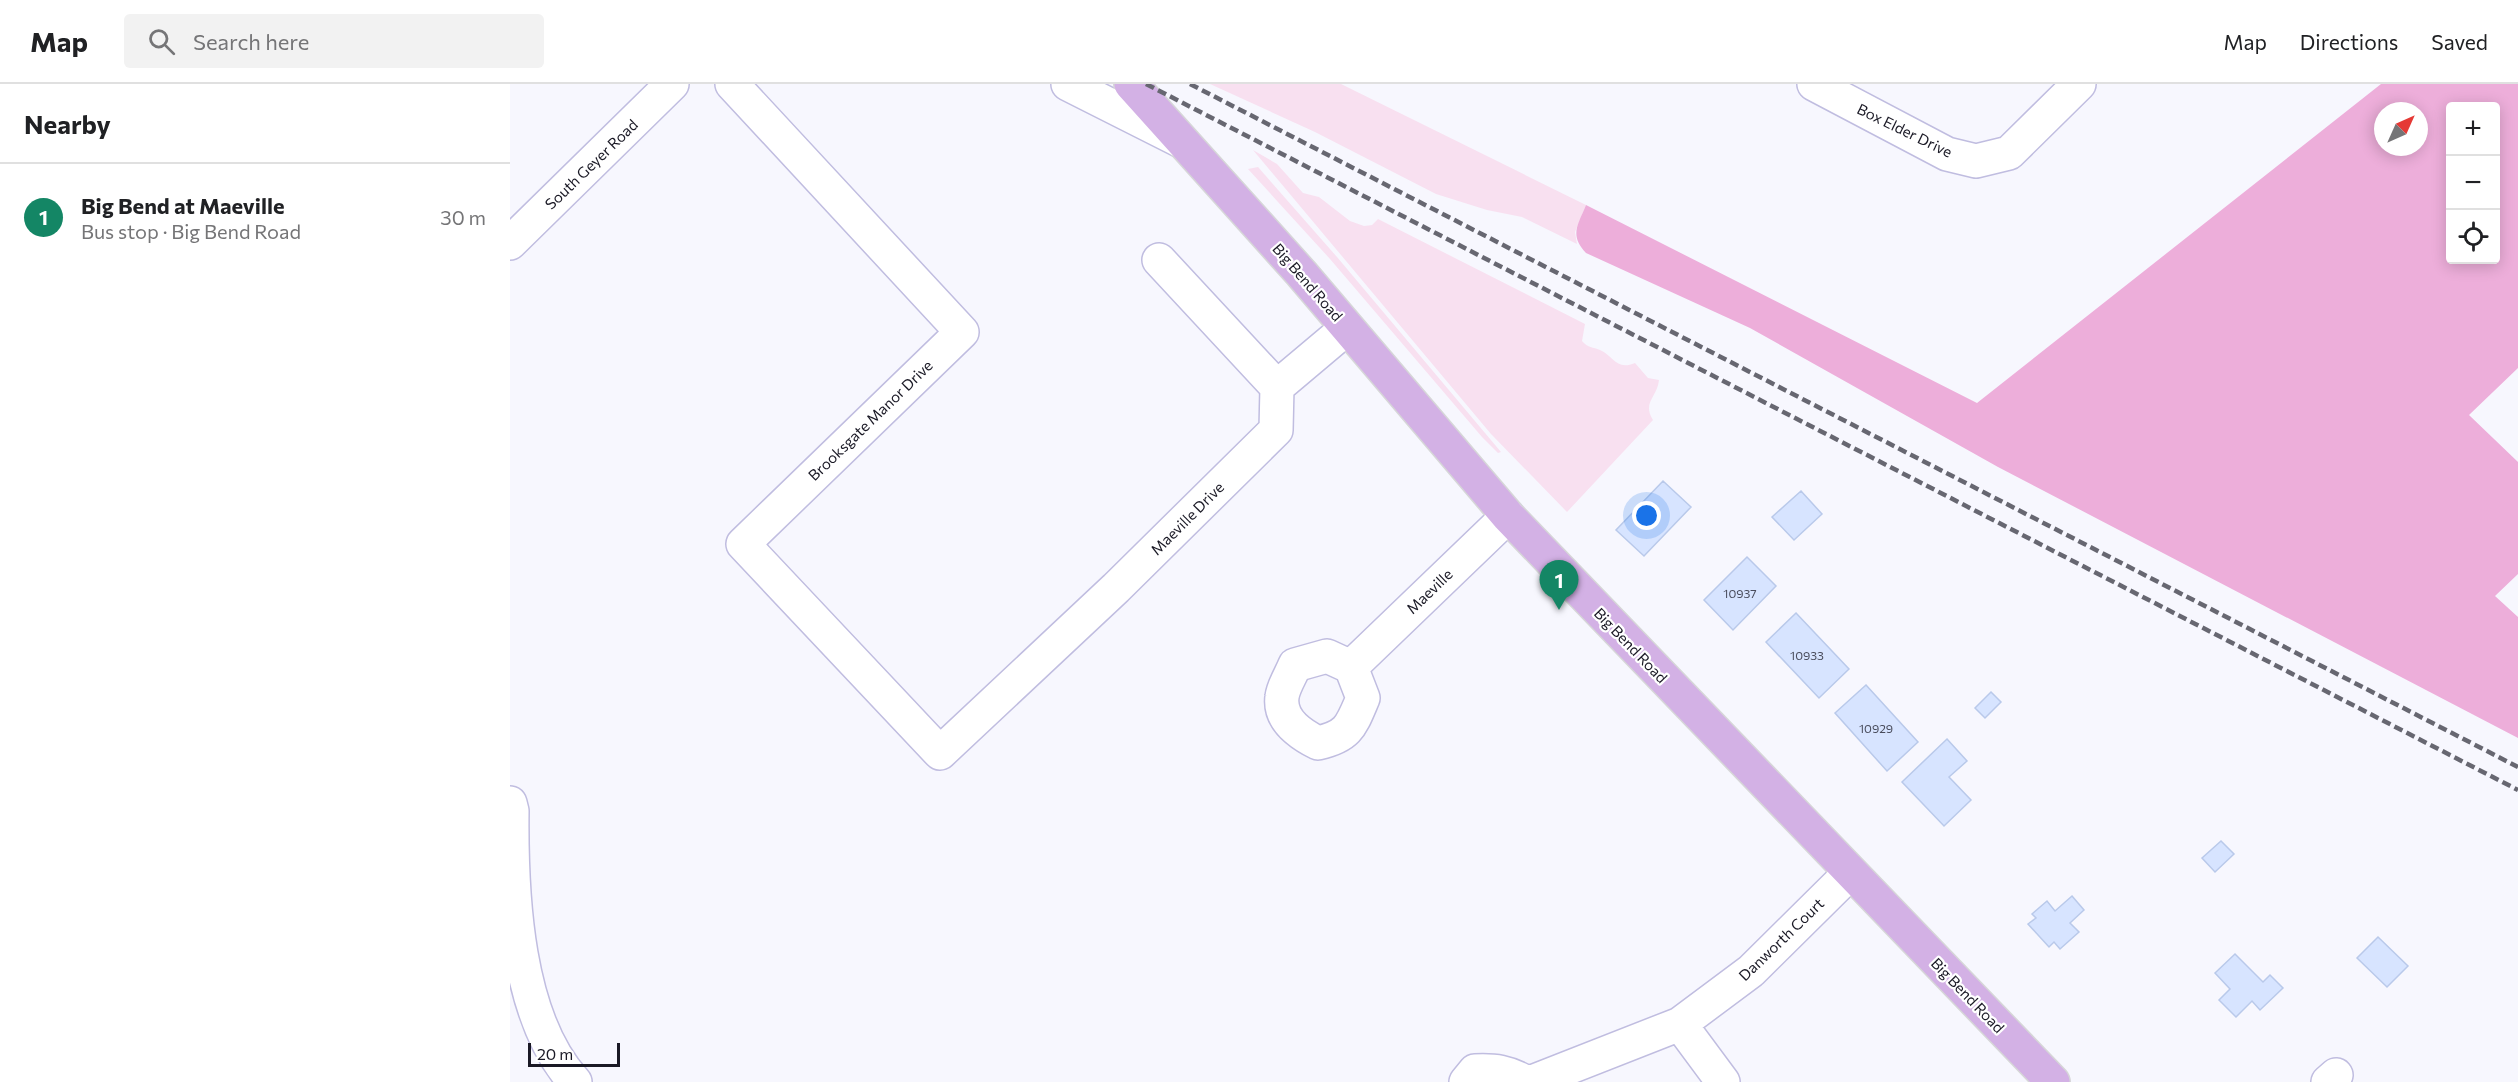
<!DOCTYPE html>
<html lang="en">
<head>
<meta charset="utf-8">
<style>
  body { margin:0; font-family:Commissioner,sans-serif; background:#f2f2f2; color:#202124 }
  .controls { position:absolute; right:18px; top:18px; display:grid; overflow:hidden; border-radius:6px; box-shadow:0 3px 15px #0003 }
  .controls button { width:54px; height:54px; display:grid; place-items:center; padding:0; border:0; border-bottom:2px solid #e0e0e0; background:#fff; color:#202124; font:30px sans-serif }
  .compass { position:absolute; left:1864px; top:18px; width:54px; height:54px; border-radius:50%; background:#fff; box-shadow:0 3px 15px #0003; rotate:45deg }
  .scale { position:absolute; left:18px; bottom:15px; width:92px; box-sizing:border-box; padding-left:6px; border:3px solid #1a1925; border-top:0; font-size:16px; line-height:21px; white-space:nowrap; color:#1a1925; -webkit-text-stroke:4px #fff; paint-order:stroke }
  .you { position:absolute; left:1137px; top:432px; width:21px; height:21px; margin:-15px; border:4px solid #fff; border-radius:50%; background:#1a73e8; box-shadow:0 0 0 9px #1a73e833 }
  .badge { display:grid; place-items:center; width:39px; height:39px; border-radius:50%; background:#148665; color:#fff; font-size:20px; font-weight:700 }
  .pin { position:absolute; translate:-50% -50px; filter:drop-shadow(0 2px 3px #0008) }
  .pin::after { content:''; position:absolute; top:32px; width:21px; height:18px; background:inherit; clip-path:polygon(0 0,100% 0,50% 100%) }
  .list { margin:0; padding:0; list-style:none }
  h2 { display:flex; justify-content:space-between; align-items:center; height:78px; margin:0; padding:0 24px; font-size:26px }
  h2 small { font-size:20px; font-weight:400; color:#757577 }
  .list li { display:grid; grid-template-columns:39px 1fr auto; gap:18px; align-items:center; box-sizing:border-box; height:108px; padding:0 24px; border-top:2px solid #e0e0e0 }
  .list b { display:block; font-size:22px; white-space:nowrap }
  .list p { margin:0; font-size:20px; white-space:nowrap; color:#757577 }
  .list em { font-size:20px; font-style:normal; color:#757577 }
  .icon { flex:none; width:33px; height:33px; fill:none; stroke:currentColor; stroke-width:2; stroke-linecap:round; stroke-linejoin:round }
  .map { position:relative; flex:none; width:2008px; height:998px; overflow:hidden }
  header { display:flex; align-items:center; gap:36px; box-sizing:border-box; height:84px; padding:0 30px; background:#fff; border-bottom:2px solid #e0e0e0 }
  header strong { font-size:28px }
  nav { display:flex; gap:33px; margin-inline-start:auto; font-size:21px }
  .search { width:420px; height:54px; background:#f2f2f2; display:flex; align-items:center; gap:15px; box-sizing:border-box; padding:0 21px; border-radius:6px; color:#757577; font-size:22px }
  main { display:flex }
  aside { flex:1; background:#fff }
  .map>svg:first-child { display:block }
</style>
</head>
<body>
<header>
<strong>Map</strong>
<div class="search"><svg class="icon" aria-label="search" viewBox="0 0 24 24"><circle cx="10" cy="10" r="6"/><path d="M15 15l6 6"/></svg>Search here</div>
<nav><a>Map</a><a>Directions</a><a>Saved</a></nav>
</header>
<main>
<aside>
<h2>Nearby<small></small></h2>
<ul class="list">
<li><span class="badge">1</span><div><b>Big Bend at Maeville</b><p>Bus stop · Big Bend Road</p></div><em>30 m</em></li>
</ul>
</aside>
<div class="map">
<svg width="2008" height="998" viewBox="0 0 2008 998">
  <rect width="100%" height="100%" fill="#f7f7fe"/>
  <path fill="#f8e0f0" d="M 700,0 L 831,0 L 1076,121 L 1065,148 L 1067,160 L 1012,133 L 977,126 L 926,110 L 805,48 Z
    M 743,66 L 767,80 L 793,109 L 809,113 L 840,137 L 854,142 L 862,141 L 868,135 L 1075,240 L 1072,257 C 1078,264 1083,263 1090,266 C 1104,272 1106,287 1125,279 L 1138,294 L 1149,296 C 1147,314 1132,318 1143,336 L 1057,428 L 981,350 Z
    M 748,83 L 827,173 L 991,368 L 988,369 L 972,353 L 820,175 L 738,85 Z"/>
  <path fill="#edaeda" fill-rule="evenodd" d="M 1871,0 L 2008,0 L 2008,284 L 1959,331 L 2008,378 L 2008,490 L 1985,512 L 2008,533 L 2008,654 L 1488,383 L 1240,244 L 1076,169 C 1059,151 1068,141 1076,121 L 1467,319 ZM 1940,22 L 1986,22 L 1986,176 L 1940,176 ZM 1873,27 L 1909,27 L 1909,63 L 1873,63 Z"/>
  <path fill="#d7e4ff" stroke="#b9c9ea" stroke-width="1.5" d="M 1153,397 L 1181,423 L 1134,472 L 1106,446 Z
    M 1291,407 L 1312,430 L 1284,456 L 1262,433 Z
    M 1237,473 L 1266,502 L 1223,546 L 1194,516 Z
    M 1286,529 L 1339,585 L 1309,614 L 1256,558 Z
    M 1356,601 L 1408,658 L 1377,687 L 1325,629 Z
    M 1481,608 L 1491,618 L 1475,634 L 1465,624 Z
    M 1437,655 L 1457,677 L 1439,693 L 1461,716 L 1434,742 L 1392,698 Z
    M 1711,757 L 1724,770 L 1705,788 L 1692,774 Z
    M 1562,812 L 1574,826 L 1560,839 L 1569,848 L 1550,865 L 1544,858 L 1539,863 L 1518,840 L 1526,834 L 1522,830 L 1537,817 L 1545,827 Z
    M 1868,853 L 1898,882 L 1877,903 L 1847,874 Z
    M 1725,870 L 1753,898 L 1760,891 L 1773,904 L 1750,926 L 1742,917 L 1726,933 L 1709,916 L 1720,905 L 1705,889 Z"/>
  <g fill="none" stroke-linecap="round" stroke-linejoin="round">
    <defs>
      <path id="minor" d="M 222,0 L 452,248 L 233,460 L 430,669 L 606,504 L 766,346 L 767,303 L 649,176
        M 558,0 L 671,57
        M 1304,0 L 1437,70 L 1466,77 L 1499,69 L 1569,0
        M 0,159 L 162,0
        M 767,303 L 837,244
        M 841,583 L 853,614 C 841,642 839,652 808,659 C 790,650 769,636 772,613 C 773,603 781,591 785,581 L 817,572 L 841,583 L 998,432
        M 0,719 L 2,727 C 1,810 6,934 65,998
        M 1170,940 L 1213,998
        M 956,998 L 965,987 C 985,986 998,988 1015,998
        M 1022,998 L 1170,940 L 1241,887 L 1340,789
        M 1818,998 L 1826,991"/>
      <path id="major" d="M 621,0 L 791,189 L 998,432 L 1543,998"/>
    </defs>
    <use href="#minor" stroke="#c0bde0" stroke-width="36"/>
    <use href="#major" stroke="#d6d6d8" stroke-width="36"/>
    <use href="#minor" stroke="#fff" stroke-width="33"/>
    <use href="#major" stroke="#d3b1e5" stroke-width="33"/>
    <path stroke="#676771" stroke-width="4.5" stroke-dasharray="9 4.5" stroke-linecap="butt" d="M 636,0 L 2008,706
      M 680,0 L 2008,683"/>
  </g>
  <g text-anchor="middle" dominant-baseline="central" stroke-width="4.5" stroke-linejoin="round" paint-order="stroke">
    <g font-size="12" fill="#494c5c">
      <text x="1230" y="509">10937</text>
      <text x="1297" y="571">10933</text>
      <text x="1366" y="644">10929</text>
    </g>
    <g font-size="15" fill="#1a1925" stroke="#fff">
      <text transform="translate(1395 46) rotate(26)">Box Elder Drive</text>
      <text transform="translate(81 80) rotate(-44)">South Geyer Road</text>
      <text transform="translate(798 198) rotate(49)">Big Bend Road</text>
      <text transform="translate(360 336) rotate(-44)">Brooksgate Manor Drive</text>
      <text transform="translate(677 434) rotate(-45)">Maeville Drive</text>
      <text transform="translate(919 507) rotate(-44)">Maeville</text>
      <text transform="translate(1121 561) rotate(46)">Big Bend Road</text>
      <text transform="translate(1271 855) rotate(-44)">Danworth Court</text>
      <text transform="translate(1458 911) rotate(46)">Big Bend Road</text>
    </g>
  </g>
</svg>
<div class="controls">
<button>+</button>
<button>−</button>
<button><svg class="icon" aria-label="locate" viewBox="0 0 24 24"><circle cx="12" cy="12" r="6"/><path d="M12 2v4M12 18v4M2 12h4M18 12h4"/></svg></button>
</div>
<svg class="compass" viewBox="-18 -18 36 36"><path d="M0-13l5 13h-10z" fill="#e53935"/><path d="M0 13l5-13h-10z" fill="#757577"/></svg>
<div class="scale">20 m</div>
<div class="you"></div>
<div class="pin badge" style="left:1049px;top:526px">1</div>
</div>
</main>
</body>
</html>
